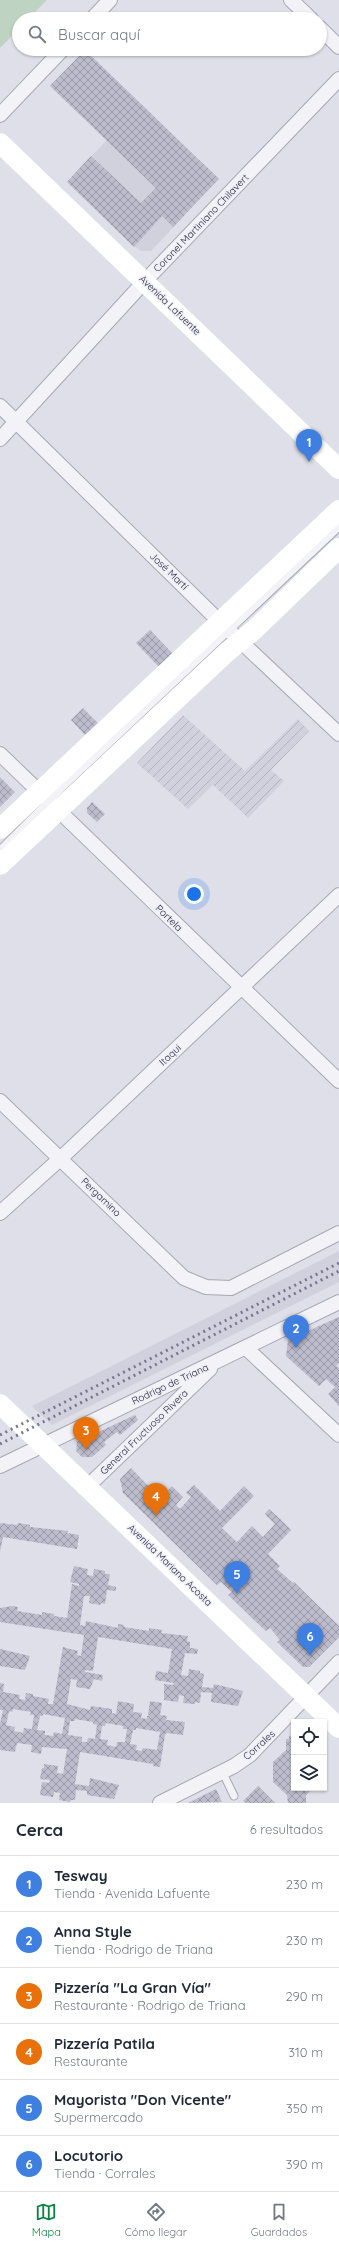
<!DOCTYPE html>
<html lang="es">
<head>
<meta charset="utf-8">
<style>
  body { margin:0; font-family:Quicksand,sans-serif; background:#f2f2f3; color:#1f2937 }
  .controls { position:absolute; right:12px; bottom:12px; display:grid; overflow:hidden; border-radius:0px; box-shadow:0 1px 3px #0004 }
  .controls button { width:36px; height:36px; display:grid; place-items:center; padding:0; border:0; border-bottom:1px solid #e0e1e3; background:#fff; color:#1f2937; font:20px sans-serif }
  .you { position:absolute; left:194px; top:894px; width:14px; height:14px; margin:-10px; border:3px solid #fff; border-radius:50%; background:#1a73e8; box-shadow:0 0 0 6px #1a73e833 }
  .badge { display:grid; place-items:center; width:26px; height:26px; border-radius:50%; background:#0b8043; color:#fff; font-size:13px; font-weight:700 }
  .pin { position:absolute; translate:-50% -33px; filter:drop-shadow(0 1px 2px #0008) }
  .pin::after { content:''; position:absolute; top:21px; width:14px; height:12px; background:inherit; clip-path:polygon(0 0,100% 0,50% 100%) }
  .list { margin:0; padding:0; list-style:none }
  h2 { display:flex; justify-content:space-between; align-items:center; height:52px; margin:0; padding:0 16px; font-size:17px }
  h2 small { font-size:13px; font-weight:400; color:#747a83 }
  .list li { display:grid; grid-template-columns:26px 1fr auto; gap:12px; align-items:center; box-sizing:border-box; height:56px; padding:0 16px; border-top:1px solid #e0e1e3 }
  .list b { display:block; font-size:15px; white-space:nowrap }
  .list p { margin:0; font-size:13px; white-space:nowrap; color:#747a83 }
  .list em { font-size:13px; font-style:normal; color:#747a83 }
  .icon { flex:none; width:22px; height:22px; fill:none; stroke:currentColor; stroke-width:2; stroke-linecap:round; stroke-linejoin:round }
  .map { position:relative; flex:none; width:339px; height:1803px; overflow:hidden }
  .search { position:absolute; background:#fff; box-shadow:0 1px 3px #0004; left:12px; right:12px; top:12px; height:44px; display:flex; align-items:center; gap:10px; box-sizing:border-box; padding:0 14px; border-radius:22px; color:#747a83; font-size:15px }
  .sheet { height:388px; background:#fff }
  nav { display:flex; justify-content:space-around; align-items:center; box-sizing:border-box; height:56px; border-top:1px solid #e0e1e3; background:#fff; font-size:11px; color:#747a83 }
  nav a { display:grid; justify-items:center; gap:2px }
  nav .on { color:#0b8043 }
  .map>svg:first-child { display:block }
</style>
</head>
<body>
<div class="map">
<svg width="339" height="1803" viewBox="0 0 339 1803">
  <defs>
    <pattern id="industrial-furrows" width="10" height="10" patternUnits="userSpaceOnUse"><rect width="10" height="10" fill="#d1d1de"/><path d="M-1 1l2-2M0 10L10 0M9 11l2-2" fill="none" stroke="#b3b3c0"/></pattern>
    <pattern id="building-cross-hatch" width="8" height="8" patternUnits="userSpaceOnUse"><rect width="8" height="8" fill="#bcbccc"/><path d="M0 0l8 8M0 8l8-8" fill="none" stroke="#9999a7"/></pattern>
  </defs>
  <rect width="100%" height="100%" fill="#dfdfe9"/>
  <path fill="#d1d1de" d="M 107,140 L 185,215 L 151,251 L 140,251 L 67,182 Z
    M 339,1251 L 339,1282 L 52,1425 L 32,1406 Z"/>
  <path fill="url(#industrial-furrows)" d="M 183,715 L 245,771 L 298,719 L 309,731 L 271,770 L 284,781 L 248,818 L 213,785 L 188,809 L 137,763 Z"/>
  <path fill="#bfd3c3" d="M 0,0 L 47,0 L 28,19 L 19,19 L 19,29 L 0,48 Z"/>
  <path fill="url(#building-cross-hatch)" fill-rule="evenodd" d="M 85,50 L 219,179 L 173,227 L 162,216 L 134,247 L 67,182 L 91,156 L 141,203 L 156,188 L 50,86 Z
    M 150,630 L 173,654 L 159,667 L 136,643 Z
    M 83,708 L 98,723 L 85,735 L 71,720 Z
    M 0,777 L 15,792 L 0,807 Z
    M 92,802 L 105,814 L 97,822 L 87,813 L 87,808 Z
    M 339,1317 L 339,1363 L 336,1366 L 339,1368 L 339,1406 L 328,1394 L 335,1387 L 326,1379 L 319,1386 L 286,1356 L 288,1340 Z
    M 135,1415 L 138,1420 L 120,1435 L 117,1432 L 104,1442 L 106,1445 L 92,1457 L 82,1457 L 76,1451 L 77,1442 Z
    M 131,1468 L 160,1498 L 172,1486 L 183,1497 L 176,1505 L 180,1509 L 191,1497 L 186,1493 L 194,1485 L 220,1511 L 244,1486 L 254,1496 L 222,1528 L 237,1542 L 252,1526 L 263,1537 L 275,1524 L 265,1514 L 269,1509 L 280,1519 L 291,1530 L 268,1554 L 280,1566 L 277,1569 L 293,1583 L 294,1582 L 339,1626 L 339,1637 L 309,1667 L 303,1667 L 277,1642 L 280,1640 L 270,1628 L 266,1631 L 255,1621 L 228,1595 L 232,1592 L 221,1582 L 217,1585 L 123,1493 L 120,1479 Z
    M 0,1523 L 17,1525 L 18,1523 L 30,1525 L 30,1527 L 68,1531 L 67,1533 L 79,1535 L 77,1549 L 3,1537 L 0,1552 Z
    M 74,1566 L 88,1569 L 87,1575 L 93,1576 L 94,1569 L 105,1571 L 105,1574 L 110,1574 L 108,1585 L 116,1587 L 116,1591 L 107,1590 L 105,1604 L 101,1603 L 100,1605 L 89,1603 L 90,1596 L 84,1596 L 80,1625 L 85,1626 L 86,1621 L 118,1628 L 118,1624 L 124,1625 L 124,1627 L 149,1631 L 149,1628 L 162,1630 L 161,1633 L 188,1636 L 187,1641 L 190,1642 L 190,1648 L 198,1649 L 197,1654 L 185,1653 L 181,1675 L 188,1676 L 189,1669 L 200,1671 L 200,1673 L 204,1674 L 202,1687 L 213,1688 L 214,1684 L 243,1691 L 238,1706 L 211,1702 L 212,1693 L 201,1692 L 200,1703 L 195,1702 L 195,1704 L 183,1703 L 184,1696 L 179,1695 L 178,1702 L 164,1700 L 164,1684 L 173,1685 L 174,1683 L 155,1680 L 156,1671 L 168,1673 L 172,1649 L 98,1637 L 93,1671 L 85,1670 L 85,1672 L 103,1675 L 102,1681 L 94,1679 L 90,1689 L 76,1687 L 77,1680 L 71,1679 L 67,1704 L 90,1710 L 91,1706 L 112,1709 L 112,1713 L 116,1714 L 118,1701 L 134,1704 L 133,1712 L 142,1713 L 141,1718 L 147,1719 L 147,1716 L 150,1716 L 148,1715 L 150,1701 L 162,1703 L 160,1715 L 167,1716 L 166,1720 L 185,1722 L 183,1735 L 167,1733 L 165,1735 L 160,1767 L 153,1766 L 153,1764 L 80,1752 L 75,1784 L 89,1786 L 90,1778 L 119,1785 L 114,1799 L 87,1795 L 87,1791 L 76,1790 L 75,1800 L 71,1800 L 70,1802 L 59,1800 L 60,1793 L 54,1792 L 53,1797 L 40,1795 L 42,1782 L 49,1783 L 50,1780 L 40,1779 L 42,1768 L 44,1768 L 44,1764 L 58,1766 L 57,1773 L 63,1774 L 67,1749 L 42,1747 L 41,1754 L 31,1752 L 32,1745 L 17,1743 L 15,1752 L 0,1750 L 0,1724 L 3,1710 L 0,1710 L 0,1683 L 4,1684 L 3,1692 L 20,1695 L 19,1699 L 25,1700 L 26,1693 L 33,1694 L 33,1696 L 49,1699 L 48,1704 L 53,1704 L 63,1647 L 78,1651 L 77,1655 L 81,1656 L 84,1635 L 0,1622 L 0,1608 L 12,1606 L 18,1607 L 17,1611 L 42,1615 L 42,1612 L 54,1614 L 54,1616 L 67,1618 L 72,1584 L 79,1586 L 79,1584 L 70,1582 ZM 13,1709 L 31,1712 L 30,1715 L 34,1715 L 32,1729 L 24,1728 L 23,1733 L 14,1731 L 15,1727 L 6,1725 L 9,1711 L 12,1712 ZM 43,1714 L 65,1718 L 62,1734 L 54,1732 L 53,1736 L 45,1735 L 45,1731 L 37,1730 L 40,1716 L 43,1716 ZM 75,1719 L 93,1722 L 93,1724 L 97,1725 L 95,1739 L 88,1738 L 87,1742 L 82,1742 L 82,1737 L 68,1735 L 70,1721 L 75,1721 ZM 106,1723 L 123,1726 L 123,1729 L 127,1729 L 125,1742 L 117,1742 L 116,1747 L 107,1745 L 108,1740 L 100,1739 L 102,1726 L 105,1726 ZM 136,1728 L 160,1732 L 157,1750 L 143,1748 L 142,1751 L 136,1750 L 137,1745 L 130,1744 L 133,1730 L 136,1730 Z
    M 0,1649 L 30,1656 L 25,1670 L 0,1666 Z
    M 294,1735 L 294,1788 L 313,1788 L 306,1795 L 306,1803 L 288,1803 L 287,1795 L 273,1782 L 273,1762 L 286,1750 L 286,1739 L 289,1739 L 289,1736 Z
    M 258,1786 L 275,1803 L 246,1803 L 243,1801 Z
    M 216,1789 L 222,1802 L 188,1803 Z"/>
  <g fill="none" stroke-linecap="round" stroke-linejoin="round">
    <defs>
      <path id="lane" d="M 0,850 L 65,785 L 339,527
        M 222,1771 L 234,1796"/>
      <path id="street" d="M 291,0 L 311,19
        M 92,19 L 110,0
        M 320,28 L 339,47
        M 0,115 L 63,49
        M 0,406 L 220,622 L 339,734
        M 0,439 L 145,281 L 339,79
        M 0,754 L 339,1081
        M 0,1101 L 184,1278 L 206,1287 L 231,1288 L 339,1233
        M 0,1213 L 61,1158 L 339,895
        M 246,1348 L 339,1435
        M 0,1466 L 339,1302
        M 87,1487 L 210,1369
        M 160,1803 L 234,1766 L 250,1755 L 339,1662"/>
    </defs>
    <use href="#lane" stroke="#a8a8b7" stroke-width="9"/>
    <use href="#street" stroke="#a8a8b7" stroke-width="16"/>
    <use href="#lane" stroke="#f2f2f7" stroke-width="7"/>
    <use href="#street" stroke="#f2f2f7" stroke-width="14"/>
    <path stroke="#fff" stroke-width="20" d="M 0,143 L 339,469
      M 0,829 L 339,510
      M 0,865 L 227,652 L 254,630 L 339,548
      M 0,1404 L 339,1728"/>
    <path stroke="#787794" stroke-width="3" stroke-dasharray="2 4" stroke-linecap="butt" d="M 0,1435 L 339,1263
      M 0,1444 L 339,1271"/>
  </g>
  <g text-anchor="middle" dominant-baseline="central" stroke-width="3" stroke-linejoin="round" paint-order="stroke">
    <g font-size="10" fill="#282741" stroke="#eeeef6">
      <text transform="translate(201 223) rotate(-46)">Coronel Martiniano Chilavert</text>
      <text transform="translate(170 305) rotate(44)">Avenida Lafuente</text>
      <text transform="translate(169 571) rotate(44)">José Martí</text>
      <text transform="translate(169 918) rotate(44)">Portela</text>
      <text transform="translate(170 1055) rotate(-43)">Itaqui</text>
      <text transform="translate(101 1197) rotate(44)">Pergamino</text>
      <text transform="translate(170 1384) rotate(-25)">Rodrigo de Triana</text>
      <text transform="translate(144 1432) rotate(-44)">General Fructuoso Rivera</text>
      <text transform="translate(170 1565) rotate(44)">Avenida Mariano Acosta</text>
      <text transform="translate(259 1745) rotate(-42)">Corrales</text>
    </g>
  </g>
</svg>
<div class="controls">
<button><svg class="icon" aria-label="locate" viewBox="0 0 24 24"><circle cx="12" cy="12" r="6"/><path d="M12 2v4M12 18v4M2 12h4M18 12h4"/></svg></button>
<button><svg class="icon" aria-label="layers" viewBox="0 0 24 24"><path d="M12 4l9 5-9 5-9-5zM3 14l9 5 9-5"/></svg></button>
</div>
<div class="you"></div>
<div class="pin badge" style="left:309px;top:462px;background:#3f7fe0">1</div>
<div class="pin badge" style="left:296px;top:1348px;background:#3f7fe0">2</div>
<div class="pin badge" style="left:86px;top:1450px;background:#e8710a">3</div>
<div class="pin badge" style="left:156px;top:1516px;background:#e8710a">4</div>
<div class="pin badge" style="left:237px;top:1594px;background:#3f7fe0">5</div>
<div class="pin badge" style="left:310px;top:1656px;background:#3f7fe0">6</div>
<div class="search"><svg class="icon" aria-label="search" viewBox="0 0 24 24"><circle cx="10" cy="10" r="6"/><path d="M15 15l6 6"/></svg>Buscar aquí</div>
</div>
<section class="sheet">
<h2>Cerca<small>6 resultados</small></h2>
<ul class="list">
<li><span class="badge" style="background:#3f7fe0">1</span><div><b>Tesway</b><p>Tienda · Avenida Lafuente</p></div><em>230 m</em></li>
<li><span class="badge" style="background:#3f7fe0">2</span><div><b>Anna Style</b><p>Tienda · Rodrigo de Triana</p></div><em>230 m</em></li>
<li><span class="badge" style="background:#e8710a">3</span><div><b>Pizzería &quot;La Gran Vía&quot;</b><p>Restaurante · Rodrigo de Triana</p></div><em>290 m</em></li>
<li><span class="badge" style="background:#e8710a">4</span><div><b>Pizzería Patila</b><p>Restaurante</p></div><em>310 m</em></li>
<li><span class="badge" style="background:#3f7fe0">5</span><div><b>Mayorista &quot;Don Vicente&quot;</b><p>Supermercado</p></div><em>350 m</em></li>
<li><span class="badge" style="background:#3f7fe0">6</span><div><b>Locutorio</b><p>Tienda · Corrales</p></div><em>390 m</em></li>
</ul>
</section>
<nav>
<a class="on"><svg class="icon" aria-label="map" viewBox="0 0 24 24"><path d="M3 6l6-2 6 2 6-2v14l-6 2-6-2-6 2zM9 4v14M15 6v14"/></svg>Mapa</a>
<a><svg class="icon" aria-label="directions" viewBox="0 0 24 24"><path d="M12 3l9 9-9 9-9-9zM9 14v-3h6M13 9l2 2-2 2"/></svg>Cómo llegar</a>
<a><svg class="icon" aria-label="saved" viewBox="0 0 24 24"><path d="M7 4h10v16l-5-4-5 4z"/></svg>Guardados</a>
</nav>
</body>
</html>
